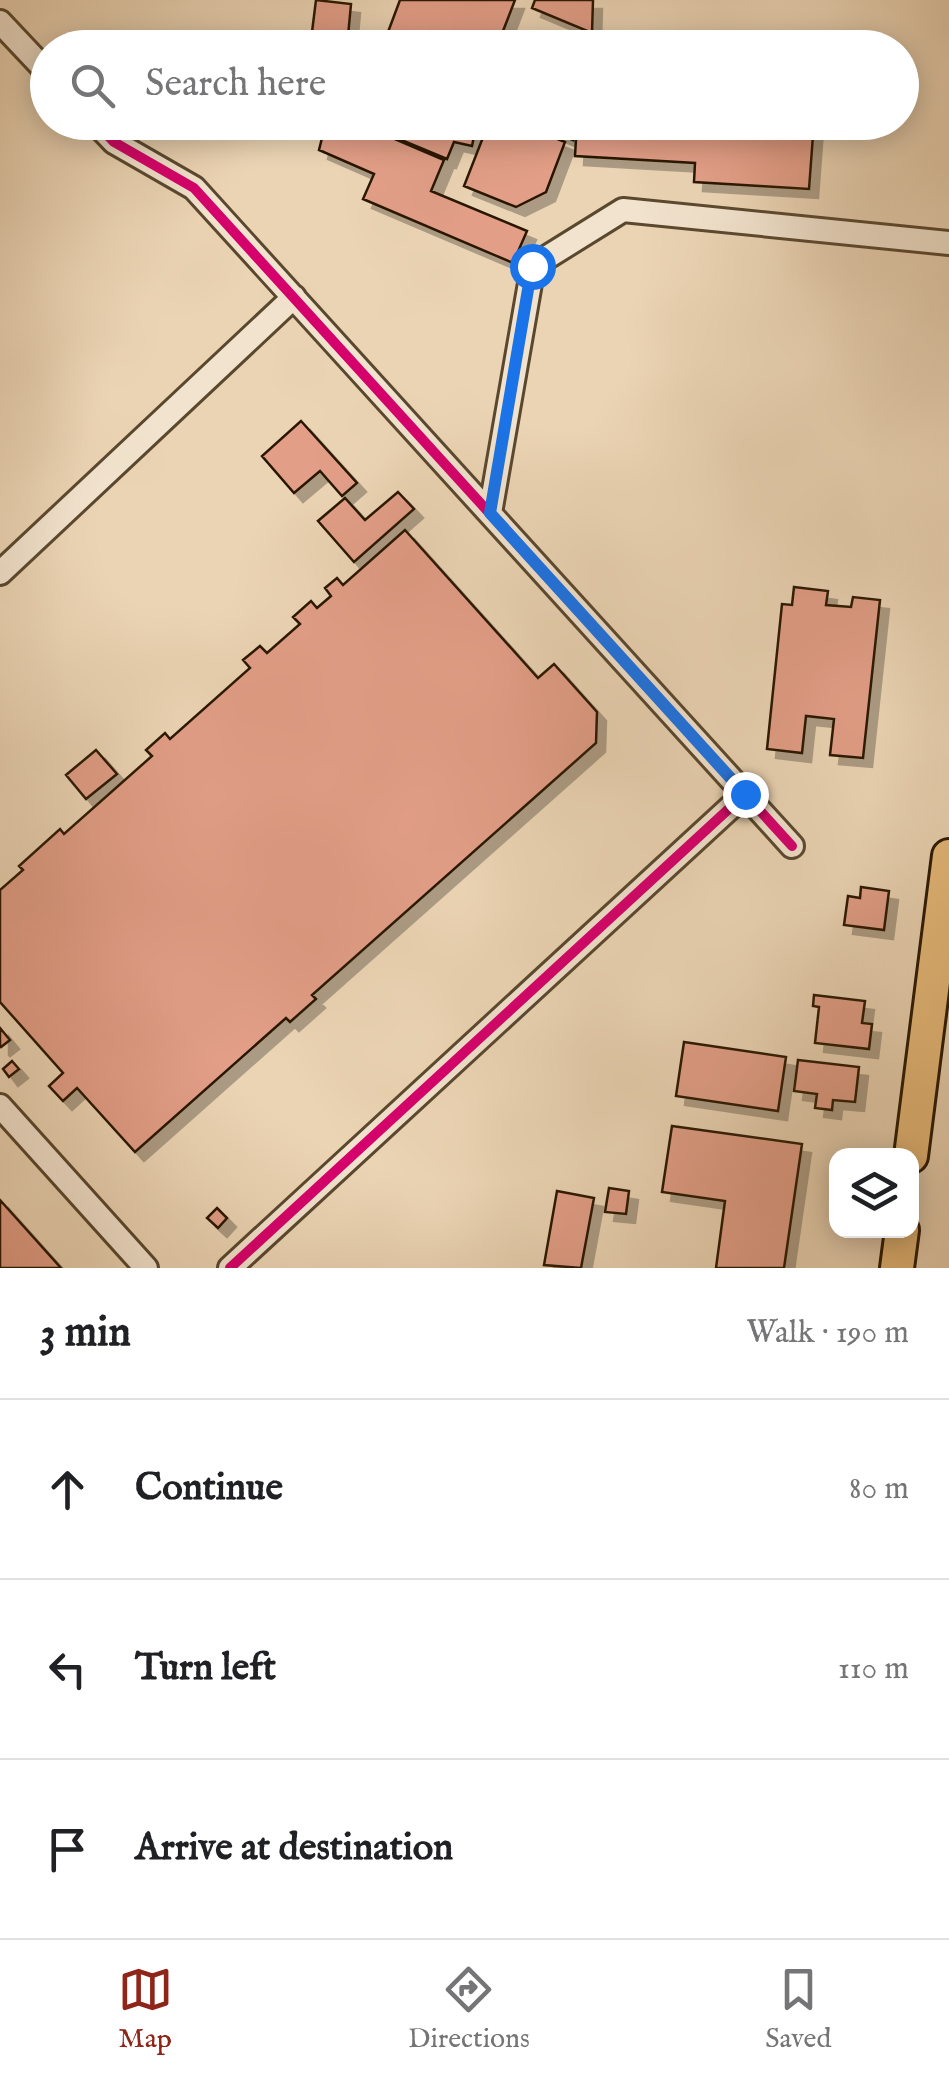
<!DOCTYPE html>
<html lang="en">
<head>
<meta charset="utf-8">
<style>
  body { margin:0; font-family:"IM FELL English",serif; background:#f6f6f6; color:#202124 }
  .controls { position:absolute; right:30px; bottom:30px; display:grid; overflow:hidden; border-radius:20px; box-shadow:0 5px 25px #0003 }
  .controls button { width:90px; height:90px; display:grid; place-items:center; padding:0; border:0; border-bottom:2px solid #e0e0e0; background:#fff; color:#202124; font:50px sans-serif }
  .stop { position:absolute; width:30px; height:30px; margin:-22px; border:8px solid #1a73e8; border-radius:50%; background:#fff }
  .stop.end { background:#1a73e8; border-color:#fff; box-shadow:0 2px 10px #0008 }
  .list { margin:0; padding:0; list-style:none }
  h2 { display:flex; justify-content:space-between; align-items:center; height:130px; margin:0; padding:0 40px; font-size:42px }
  h2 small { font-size:32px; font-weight:400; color:#757577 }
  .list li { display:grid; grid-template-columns:65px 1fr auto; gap:30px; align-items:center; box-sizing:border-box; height:180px; padding:0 40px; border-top:2px solid #e0e0e0 }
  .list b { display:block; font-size:38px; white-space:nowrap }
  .list em { font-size:32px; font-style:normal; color:#757577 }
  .icon { flex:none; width:55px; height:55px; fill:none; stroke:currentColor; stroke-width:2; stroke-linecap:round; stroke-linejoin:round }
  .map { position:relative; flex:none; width:949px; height:1268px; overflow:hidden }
  .search { position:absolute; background:#fff; box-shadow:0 5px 25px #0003; left:30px; right:30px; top:30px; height:110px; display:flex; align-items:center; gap:25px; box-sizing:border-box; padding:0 35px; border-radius:55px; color:#757577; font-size:38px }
  .sheet { height:670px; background:#fff }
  nav { display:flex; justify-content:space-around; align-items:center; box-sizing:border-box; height:140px; border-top:2px solid #e0e0e0; background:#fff; font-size:28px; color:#757577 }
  nav a { display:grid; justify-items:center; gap:5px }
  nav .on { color:#8f2418 }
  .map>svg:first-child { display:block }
</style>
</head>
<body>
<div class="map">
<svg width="949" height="1268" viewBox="0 0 949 1268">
  <defs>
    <filter id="shadow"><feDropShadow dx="9" dy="9" stdDeviation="0" flood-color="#0004"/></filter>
  </defs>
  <rect width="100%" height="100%" fill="#ebd4b4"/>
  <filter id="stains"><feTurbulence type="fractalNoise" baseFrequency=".002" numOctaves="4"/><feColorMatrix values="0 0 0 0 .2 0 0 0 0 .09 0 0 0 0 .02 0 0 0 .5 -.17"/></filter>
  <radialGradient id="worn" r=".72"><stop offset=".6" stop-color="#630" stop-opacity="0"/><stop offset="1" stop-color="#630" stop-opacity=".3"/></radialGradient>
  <path fill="#e29e87" stroke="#2a1902" stroke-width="2.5" filter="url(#shadow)" d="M 316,0 L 351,4 L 348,36 L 312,32 Z
    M 400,0 L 515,0 L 498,44 L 506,48 L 382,48 Z
    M 535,0 L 593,0 L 592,33 L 532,8 Z
    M 326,122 L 355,122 L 444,160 L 431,191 L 527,231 L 513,263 L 363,199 L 374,174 L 319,150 Z
    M 372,122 L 477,122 L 472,146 L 454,142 L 447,159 L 370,127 Z
    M 489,122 L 515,122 L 565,142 L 546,192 L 516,207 L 464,186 Z
    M 531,122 L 573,122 L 573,140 Z
    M 577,122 L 814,122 L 809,189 L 694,182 L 695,163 L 575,156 Z
    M 301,421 L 357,483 L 342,496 L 320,471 L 294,493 L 262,456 Z
    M 398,492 L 414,509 L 354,562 L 318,521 L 345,498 L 365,520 Z
    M 405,530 L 538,678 L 554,664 L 597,712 L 596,743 L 312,995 L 316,999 L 290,1022 L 286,1018 L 135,1152 L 77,1088 L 63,1101 L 49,1086 L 63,1073 L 0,1002 L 0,890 L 23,870 L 19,866 L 60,829 L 64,834 L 152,756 L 146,750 L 165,733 L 170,739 L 250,668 L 243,660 L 260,646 L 267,653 L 300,624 L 293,617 L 311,601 L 317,608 L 331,596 L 325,588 L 337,578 L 343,585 Z
    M 794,587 L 828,591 L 826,605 L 851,607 L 853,597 L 880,600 L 863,758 L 830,755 L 834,719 L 806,716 L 802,753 L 767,749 L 782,604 L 792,605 Z
    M 96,750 L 117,774 L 86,799 L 66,775 Z
    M 861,887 L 889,891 L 884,930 L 844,925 L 848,896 L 860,898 Z
    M 814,995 L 865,1001 L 862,1023 L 872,1024 L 869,1049 L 815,1043 L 819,1007 L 813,1006 Z
    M 0,1028 L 10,1040 L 1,1047 L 0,1046 Z
    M 684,1042 L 786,1057 L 778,1111 L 676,1096 Z
    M 798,1060 L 859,1067 L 855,1102 L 833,1100 L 832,1110 L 815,1108 L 817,1094 L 794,1091 Z
    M 12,1061 L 19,1069 L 9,1077 L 3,1069 Z
    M 672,1126 L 802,1144 L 784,1268 L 716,1268 L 725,1201 L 662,1192 Z
    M 609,1188 L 629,1191 L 626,1214 L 605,1212 Z
    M 557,1191 L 594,1198 L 581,1268 L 544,1265 Z
    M 0,1200 L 61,1268 L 0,1268 Z
    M 217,1208 L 227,1218 L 218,1228 L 207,1218 Z"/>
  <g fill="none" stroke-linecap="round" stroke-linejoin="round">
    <defs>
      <path id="minor" d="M 0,22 L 48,73
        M 95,122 L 114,142 L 194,188 L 792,846
        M 490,513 L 533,266 L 623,210 L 949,243
        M 0,573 L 294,297
        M 0,1106 L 146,1268
        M 230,1268 L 745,794"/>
      <path id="highway" d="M 911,1156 L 949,856
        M 897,1268 L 902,1230"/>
    </defs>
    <use href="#minor" stroke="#5a482e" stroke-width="28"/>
    <use href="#highway" stroke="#2a1902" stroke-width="38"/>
    <use href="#minor" stroke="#f2e3ce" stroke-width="22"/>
    <use href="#highway" stroke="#e6ba7a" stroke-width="32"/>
    <defs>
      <path id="cycleway" d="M 95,122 L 114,142 L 194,188 L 792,846
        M 230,1268 L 745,794"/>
    </defs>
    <use href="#cycleway" stroke="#f2e3ce" stroke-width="16"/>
    <use href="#cycleway" stroke="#d6006c" stroke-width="10"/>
  </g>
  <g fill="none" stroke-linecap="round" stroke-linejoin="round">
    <path stroke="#1a73e8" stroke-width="12" d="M 532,266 L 490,513 L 745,794"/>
  </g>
  <rect width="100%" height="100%" filter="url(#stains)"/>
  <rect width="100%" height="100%" fill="url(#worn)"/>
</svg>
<div class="controls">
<button><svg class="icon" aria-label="layers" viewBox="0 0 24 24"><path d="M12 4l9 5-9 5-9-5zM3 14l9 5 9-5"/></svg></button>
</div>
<div class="stop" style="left:532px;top:266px"></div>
<div class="stop end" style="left:745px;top:794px"></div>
<div class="search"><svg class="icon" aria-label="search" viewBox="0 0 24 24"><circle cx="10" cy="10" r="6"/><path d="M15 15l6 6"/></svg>Search here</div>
</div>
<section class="sheet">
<h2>3 min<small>Walk · 190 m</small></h2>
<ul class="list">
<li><svg class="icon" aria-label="ahead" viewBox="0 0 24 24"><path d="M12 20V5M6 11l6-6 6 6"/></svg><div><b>Continue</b></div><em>80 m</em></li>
<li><svg class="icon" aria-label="left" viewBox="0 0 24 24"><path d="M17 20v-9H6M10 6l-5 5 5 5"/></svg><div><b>Turn left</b></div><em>110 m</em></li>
<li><svg class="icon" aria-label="arrive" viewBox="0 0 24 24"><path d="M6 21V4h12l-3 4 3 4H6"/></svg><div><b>Arrive at destination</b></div></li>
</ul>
</section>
<nav>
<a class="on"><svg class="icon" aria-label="map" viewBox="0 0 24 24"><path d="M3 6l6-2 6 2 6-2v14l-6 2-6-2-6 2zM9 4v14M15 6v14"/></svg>Map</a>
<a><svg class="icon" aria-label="directions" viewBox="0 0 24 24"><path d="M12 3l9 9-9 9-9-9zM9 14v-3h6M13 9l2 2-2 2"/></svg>Directions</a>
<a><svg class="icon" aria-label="saved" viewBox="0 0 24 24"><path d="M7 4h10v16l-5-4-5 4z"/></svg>Saved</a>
</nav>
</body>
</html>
